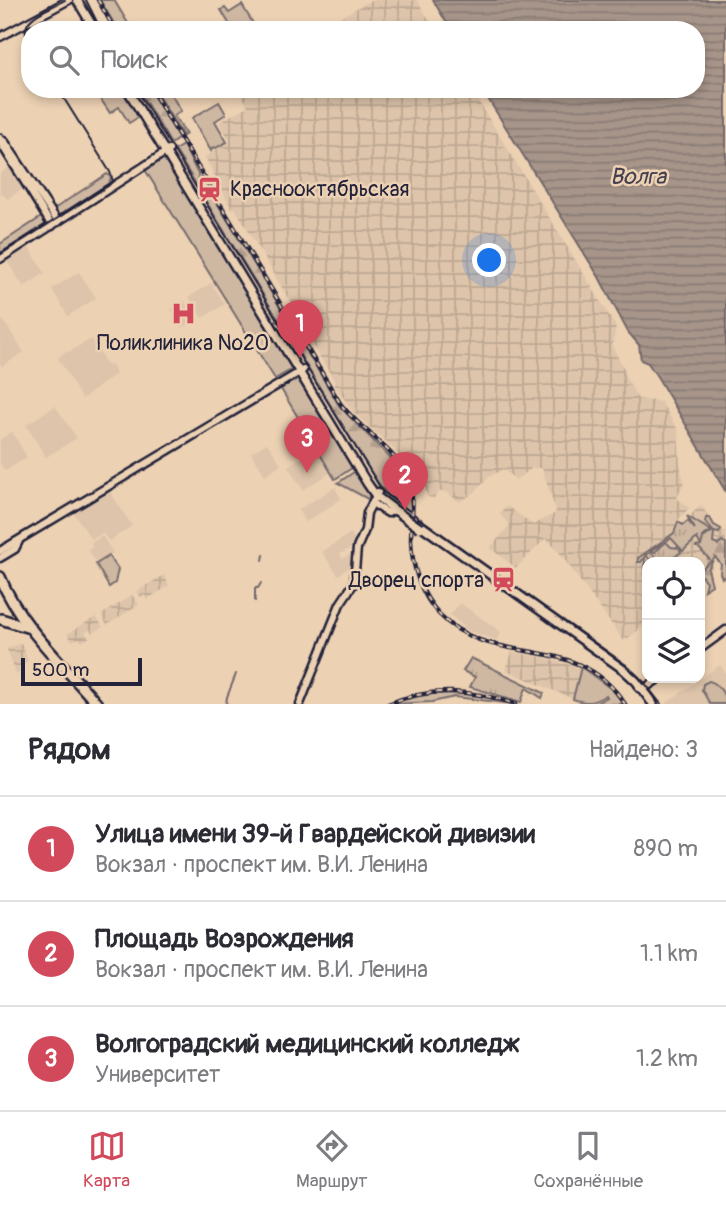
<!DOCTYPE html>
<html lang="ru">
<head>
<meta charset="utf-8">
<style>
  body { margin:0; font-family:Pangolin,sans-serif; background:#f2f2f3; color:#2b2b33 }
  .controls { position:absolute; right:21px; bottom:21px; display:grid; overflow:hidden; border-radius:14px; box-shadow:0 4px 10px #0003 }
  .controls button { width:63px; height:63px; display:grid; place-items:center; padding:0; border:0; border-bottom:2px solid #e1e1e2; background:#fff; color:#2b2b33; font:35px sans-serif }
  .scale { position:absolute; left:21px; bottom:18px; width:121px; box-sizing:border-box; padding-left:7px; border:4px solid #22223b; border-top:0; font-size:19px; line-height:24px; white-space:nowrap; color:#22223b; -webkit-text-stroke:5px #ecd1b3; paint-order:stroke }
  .you { position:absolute; left:490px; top:261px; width:24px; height:24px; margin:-18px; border:5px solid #fff; border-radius:50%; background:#1a73e8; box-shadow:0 0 0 10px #1a73e833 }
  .badge { display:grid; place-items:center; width:46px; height:46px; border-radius:50%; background:#d1495b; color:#fff; font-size:23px; font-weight:700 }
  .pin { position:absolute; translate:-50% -58px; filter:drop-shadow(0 2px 4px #0008) }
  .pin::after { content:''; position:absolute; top:37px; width:24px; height:21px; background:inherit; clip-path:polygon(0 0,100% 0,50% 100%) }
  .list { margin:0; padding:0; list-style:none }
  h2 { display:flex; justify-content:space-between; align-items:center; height:91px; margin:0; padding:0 28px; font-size:30px }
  h2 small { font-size:23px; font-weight:400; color:#7c7c81 }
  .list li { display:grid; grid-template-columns:46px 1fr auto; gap:21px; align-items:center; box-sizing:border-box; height:105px; padding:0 28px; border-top:2px solid #e1e1e2 }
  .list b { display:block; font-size:26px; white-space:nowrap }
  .list p { margin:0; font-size:23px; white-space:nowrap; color:#7c7c81 }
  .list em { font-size:23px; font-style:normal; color:#7c7c81 }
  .icon { flex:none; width:38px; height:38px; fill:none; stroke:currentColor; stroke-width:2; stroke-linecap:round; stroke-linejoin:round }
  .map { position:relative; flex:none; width:726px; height:704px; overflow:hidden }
  .search { position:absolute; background:#fff; box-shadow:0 4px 10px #0003; left:21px; right:21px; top:21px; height:77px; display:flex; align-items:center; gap:18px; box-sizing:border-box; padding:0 24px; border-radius:28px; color:#7c7c81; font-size:26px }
  .sheet { height:406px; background:#fff }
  nav { display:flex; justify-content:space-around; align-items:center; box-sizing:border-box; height:98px; border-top:2px solid #e1e1e2; background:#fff; font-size:19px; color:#7c7c81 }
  nav a { display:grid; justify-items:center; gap:4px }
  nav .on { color:#d1495b }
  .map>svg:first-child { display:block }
</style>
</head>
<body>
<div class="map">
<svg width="726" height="704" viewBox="0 0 726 704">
  <defs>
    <pattern id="industrial-grid" width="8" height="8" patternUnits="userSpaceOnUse" patternTransform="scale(1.75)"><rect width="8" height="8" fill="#ddc4aa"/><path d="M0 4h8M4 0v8" fill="none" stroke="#bda893"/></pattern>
    <pattern id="grass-tufts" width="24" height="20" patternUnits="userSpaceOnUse" patternTransform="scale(1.75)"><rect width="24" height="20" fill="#cfb8a2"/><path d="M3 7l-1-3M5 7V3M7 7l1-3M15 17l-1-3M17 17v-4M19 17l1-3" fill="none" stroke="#b19e8c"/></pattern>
    <pattern id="forest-firs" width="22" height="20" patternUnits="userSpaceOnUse" patternTransform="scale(1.75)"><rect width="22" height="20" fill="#cfb8a2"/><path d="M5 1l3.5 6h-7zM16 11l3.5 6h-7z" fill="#b19e8c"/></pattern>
    <pattern id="water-rules" width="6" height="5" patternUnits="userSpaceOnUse" patternTransform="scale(1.75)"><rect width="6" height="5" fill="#a7958a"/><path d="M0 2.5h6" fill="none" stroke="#887972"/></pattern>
  </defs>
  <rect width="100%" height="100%" fill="#ecd1b3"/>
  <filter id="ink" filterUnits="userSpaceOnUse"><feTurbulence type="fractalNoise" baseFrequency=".0143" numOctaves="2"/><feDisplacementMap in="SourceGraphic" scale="14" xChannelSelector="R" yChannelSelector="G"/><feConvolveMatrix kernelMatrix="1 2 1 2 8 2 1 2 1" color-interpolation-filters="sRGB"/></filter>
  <g filter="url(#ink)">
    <path fill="#ddc4aa" d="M 11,166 L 25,187 L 7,199 L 2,193 L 0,194 L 0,174 Z
      M 27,245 L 45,273 L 24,287 L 6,260 Z
      M 79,272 L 96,298 L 68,316 L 52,289 Z
      M 211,283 L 225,304 L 202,318 L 189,297 Z
      M 184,301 L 195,320 L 182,328 L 171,309 Z
      M 2,319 L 24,352 L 2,366 L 0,363 L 0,320 Z
      M 92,339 L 104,360 L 108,366 L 112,364 L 116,374 L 82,399 L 58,358 L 66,351 L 68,352 Z
      M 55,406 L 77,438 L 46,457 L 26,425 Z
      M 12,432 L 27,457 L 5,471 L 0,463 L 0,440 Z
      M 267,443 L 281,464 L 265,475 L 251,453 Z
      M 315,449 L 330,473 L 303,490 L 288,466 Z
      M 335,487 L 341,499 L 306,522 L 298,510 Z
      M 109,490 L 132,526 L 109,541 L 103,533 L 91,539 L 74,513 Z
      M 351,533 L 358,544 L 340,554 L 343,559 L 349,555 L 353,561 L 351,566 L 338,575 L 322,552 Z
      M 102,536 L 113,553 L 97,564 L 88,550 L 93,547 L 91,543 Z
      M 460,603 L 501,632 L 496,640 L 469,631 L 450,615 Z
      M 720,665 L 726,674 L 726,704 L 665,704 Z"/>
    <path fill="url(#industrial-grid)" d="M 371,0 L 417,0 L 435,30 L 326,30 L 325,26 Z
      M 240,89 L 471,89 L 616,327 L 612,346 L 624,369 L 625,376 L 638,399 L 661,402 L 678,430 L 680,465 L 684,483 L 677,498 L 689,508 L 679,519 L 676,529 L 701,505 L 713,523 L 726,532 L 726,544 L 717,549 L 711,570 L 707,565 L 700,570 L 700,562 L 647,562 L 647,627 L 645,625 L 624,641 L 559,552 L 546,538 L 516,568 L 490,548 L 510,525 L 500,514 L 507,506 L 533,525 L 554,514 L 556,511 L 542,468 L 532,468 L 516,480 L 503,469 L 489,477 L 475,492 L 460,502 L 446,492 L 439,492 L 434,498 L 428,497 L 423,484 L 394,449 L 353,412 L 334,384 L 336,383 L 310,341 L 301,320 L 235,208 L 232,209 L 205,157 L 230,141 L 219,122 L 248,106 L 239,91 Z
      M 164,575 L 169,586 L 147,599 L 145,595 L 141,597 L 137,591 Z
      M 132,595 L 139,605 L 107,625 L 101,615 Z
      M 96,617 L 103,627 L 92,633 L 90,630 L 85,632 L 89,638 L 82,642 L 78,638 L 72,641 L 67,634 Z
      M 21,643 L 28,661 L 19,668 L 20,672 L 17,675 L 7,649 Z
      M 512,652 L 546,658 L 581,668 L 573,699 L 506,670 Z"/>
    <path fill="url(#grass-tufts)" stroke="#786d6e" stroke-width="2" d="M 687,516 L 711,531 L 702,537 L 704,539 L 701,546 L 697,538 L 683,551 L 671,538 L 651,551 L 655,552 L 666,542 L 671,547 L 679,548 L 681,552 L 668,562 L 659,562 L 651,552 L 646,555 L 650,560 L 644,565 L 647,572 L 644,574 L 645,556 L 641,562 L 638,562 L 638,558 L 674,533 L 678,522 L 683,525 L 688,521 L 695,529 Z
      M 471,658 L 544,693 L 542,698 L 526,688 L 521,702 L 470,687 L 475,677 L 463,671 Z
      M 447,692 L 471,693 L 514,704 L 455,697 L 432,702 L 391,704 L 414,696 Z"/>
    <path fill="url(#forest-firs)" stroke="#786d6e" stroke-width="2" d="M 100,0 L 114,0 L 132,30 L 118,30 Z
      M 138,89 L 150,89 L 179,138 L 171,144 Z
      M 154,89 L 168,89 L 181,111 L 174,116 L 186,134 L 183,136 Z
      M 183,145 L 198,174 L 199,189 L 175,150 Z
      M 206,190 L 219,206 L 340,407 L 400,468 L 409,488 L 411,512 L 391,498 L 378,483 L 201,193 Z
      M 706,518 L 710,518 L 714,525 L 721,529 L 719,533 L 714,532 L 713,543 L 718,545 L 722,541 L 726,543 L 726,576 L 722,578 L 720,573 L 721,564 L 715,557 L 708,569 L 712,585 L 704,590 L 706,582 L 700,574 L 700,570 L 711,561 L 698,547 L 695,547 L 701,546 L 703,538 L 713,531 L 705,522 Z"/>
    <path fill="#cfb8a2" stroke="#786d6e" stroke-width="2" d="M 242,5 L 257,30 L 233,30 L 221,10 L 225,8 L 229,13 Z
      M 94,89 L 125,89 L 142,115 L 129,123 L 119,107 L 110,113 Z
      M 219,102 L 226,114 L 215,121 L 227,142 L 216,148 L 213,147 L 211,151 L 192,118 Z
      M 165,155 L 294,368 L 275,379 L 144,168 Z
      M 107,174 L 111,177 L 109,183 L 58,217 L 54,209 Z
      M 43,216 L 48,224 L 0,253 L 0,244 Z
      M 301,375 L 355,466 L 335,479 L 281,389 Z
      M 357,470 L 371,492 L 368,499 L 338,483 Z
      M 109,556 L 118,569 L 115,583 L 109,587 L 96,564 Z
      M 581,667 L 614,691 L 623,704 L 595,704 L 607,697 L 606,695 C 594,703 586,704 573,699 Z
      M 709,681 C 718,683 726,695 726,704 L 710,704 L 702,690 L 703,684 Z"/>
    <path fill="url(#water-rules)" stroke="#72676a" stroke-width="2" d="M 433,0 L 726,0 L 726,492 L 658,378 L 648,363 L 641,360 L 639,345 L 628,332 L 599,277 L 482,89 L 696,89 L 696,30 L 451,30 Z"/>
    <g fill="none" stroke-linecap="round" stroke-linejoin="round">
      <path stroke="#72676a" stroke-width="2" d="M 263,560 L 264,555
        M 255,601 L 255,588 L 258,588 L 261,583
        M 226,704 L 227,697 L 236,674"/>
      <defs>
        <path id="secondary" d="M 0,37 L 69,0
          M 0,138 L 5,142 L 58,222
          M 0,142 L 52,226
          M 0,259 L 169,150
          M 372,503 L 388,513 L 394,510
          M 0,551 L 303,370
          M 0,558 L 15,549 L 19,541
          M 700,649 L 726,630
          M 639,688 L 645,688 L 660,678
          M 300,704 L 340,604 L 354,583 L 357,548 L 365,530 L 367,513 L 378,492"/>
        <path id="primary" d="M 77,0 L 95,30
          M 127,89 L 367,483 L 376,496 L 407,519
          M 419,524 L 623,669 L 636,681 L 653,704"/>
        <path id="highway" d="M 0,577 C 20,626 63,664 97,704
          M 1,619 L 30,628"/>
      </defs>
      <use href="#secondary" stroke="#22223b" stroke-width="11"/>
      <use href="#primary" stroke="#22223b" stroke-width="12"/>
      <use href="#highway" stroke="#22223b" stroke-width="14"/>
      <use href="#secondary" stroke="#ecd1b3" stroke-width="6"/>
      <use href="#primary" stroke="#ecd1b3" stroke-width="7"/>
      <use href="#highway" stroke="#ecd1b3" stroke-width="9"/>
      <path stroke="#22223b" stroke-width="2" d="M 86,0 L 101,30
        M 30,45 C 14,18 46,11 65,0
        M 136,89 L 170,145
        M 174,151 L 383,492 L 630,669 L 644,682 L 661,704
        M 0,255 L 108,186 L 113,181 L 110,172 L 58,89"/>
      <defs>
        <path id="rail" d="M 98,0 L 115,30
          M 151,89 L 340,403 C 359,429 394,447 407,478 C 416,499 411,519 411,541 C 412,567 421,595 439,614 C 493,671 576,629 625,704
          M 388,704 C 431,686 472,690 516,704"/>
      </defs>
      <use href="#rail" stroke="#22223b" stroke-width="4.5"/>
      <use href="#rail" stroke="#ecd1b3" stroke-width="2" stroke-dasharray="5" stroke-linecap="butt"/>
      <defs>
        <path id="primary-bridge" d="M 407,519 L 420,528"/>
      </defs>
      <use href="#primary-bridge" stroke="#22223b" stroke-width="12" stroke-linecap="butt"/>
      <use href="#primary-bridge" stroke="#ecd1b3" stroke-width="7"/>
    </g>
  </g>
  <defs>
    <symbol id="station-bare" viewBox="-9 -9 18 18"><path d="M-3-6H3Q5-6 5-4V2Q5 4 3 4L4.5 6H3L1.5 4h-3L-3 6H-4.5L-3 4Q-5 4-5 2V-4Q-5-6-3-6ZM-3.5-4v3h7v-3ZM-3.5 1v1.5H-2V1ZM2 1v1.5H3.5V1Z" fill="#d1495b" stroke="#ecd1b3" stroke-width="2.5" paint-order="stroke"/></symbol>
    <symbol id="hospital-bare" viewBox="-9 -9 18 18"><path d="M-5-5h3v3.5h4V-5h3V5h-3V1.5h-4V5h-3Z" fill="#d1495b" stroke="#ecd1b3" stroke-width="2.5" paint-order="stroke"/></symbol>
  </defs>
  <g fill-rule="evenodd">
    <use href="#station-bare" x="192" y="172" width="35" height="35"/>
    <use href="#hospital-bare" x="166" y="296" width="35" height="35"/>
    <use href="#station-bare" x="486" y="562" width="35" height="35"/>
  </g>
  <g text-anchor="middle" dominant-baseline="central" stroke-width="5" stroke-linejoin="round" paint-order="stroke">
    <g font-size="21" fill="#22223b" stroke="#ecd1b3" text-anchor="start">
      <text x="230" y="189">Краснооктябрьская</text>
      <text x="183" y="343" text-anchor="middle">Поликлиника №20</text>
      <text x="484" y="580" text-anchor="end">Дворец спорта</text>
    </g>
    <g font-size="23" font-style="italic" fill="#433f4f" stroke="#ecd1b3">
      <text x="638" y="176">Волга</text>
    </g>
  </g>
</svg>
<div class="controls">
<button><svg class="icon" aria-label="locate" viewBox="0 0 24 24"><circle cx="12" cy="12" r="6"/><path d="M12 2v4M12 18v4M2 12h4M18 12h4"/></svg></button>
<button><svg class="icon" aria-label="layers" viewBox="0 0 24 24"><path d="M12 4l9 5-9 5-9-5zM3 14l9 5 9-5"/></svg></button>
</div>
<div class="scale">500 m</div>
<div class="you"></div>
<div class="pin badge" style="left:300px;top:358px">1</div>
<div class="pin badge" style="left:405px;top:510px">2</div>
<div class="pin badge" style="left:307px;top:473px">3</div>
<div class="search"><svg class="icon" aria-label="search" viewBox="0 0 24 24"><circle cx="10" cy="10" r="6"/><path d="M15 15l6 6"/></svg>Поиск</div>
</div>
<section class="sheet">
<h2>Рядом<small>Найдено: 3</small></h2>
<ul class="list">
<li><span class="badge">1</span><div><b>Улица имени 39-й Гвардейской дивизии</b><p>Вокзал · проспект им. В.И. Ленина</p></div><em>890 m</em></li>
<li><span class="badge">2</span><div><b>Площадь Возрождения</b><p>Вокзал · проспект им. В.И. Ленина</p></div><em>1.1 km</em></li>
<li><span class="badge">3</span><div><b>Волгоградский медицинский колледж</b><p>Университет</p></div><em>1.2 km</em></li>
</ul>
</section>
<nav>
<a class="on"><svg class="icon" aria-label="map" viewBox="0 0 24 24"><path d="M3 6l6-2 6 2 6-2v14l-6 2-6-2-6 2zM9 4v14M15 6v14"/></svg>Карта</a>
<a><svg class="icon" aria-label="directions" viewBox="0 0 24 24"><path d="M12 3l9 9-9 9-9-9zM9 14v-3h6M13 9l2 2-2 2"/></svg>Маршрут</a>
<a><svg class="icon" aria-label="saved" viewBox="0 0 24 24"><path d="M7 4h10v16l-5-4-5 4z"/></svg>Сохранённые</a>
</nav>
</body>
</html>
